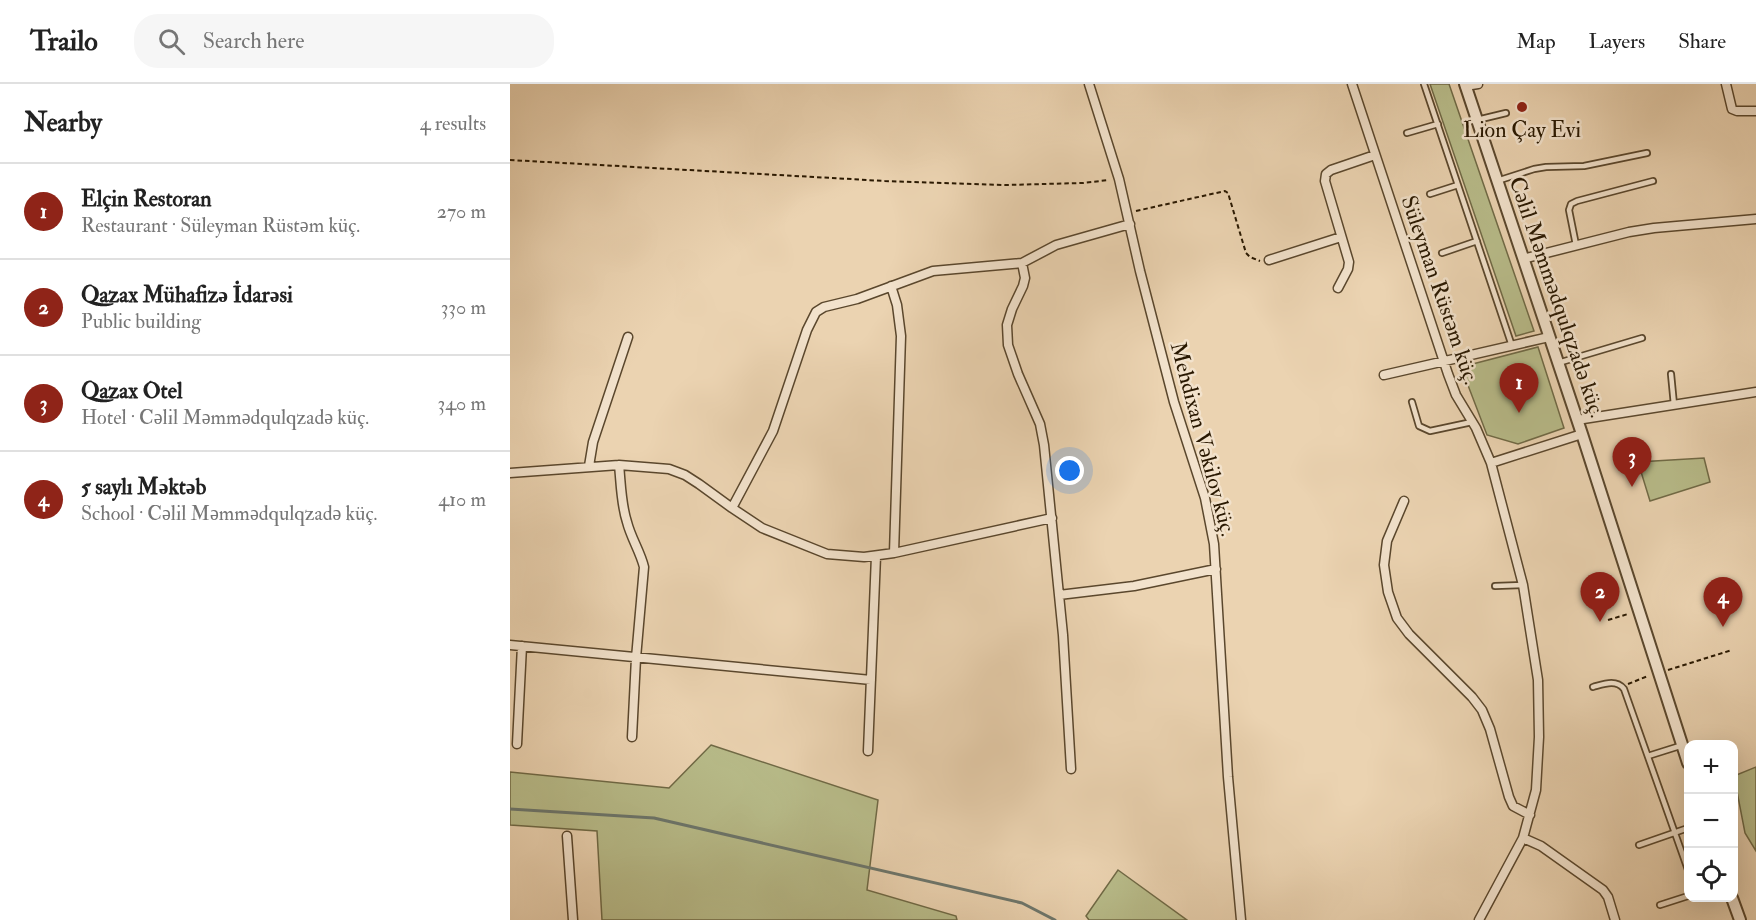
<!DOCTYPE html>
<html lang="en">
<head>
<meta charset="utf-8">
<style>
  body { margin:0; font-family:"IM FELL Double Pica",serif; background:#f6f6f6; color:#222 }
  .controls { position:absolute; right:18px; bottom:18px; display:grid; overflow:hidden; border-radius:12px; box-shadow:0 6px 24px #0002 }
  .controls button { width:54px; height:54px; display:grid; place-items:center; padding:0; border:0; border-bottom:2px solid #e0e0e0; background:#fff; color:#222; font:30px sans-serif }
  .you { position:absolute; left:560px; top:387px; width:21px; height:21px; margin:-15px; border:4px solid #fff; border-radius:50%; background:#1a73e8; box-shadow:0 0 0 9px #1a73e833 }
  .badge { display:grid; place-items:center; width:39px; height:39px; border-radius:50%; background:#8f2418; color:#fff; font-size:20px; font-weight:700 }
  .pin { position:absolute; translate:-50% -50px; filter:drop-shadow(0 2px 3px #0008) }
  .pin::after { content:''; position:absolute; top:32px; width:21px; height:18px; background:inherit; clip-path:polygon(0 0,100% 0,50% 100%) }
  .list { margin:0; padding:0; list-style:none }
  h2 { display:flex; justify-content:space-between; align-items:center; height:78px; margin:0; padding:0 24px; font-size:26px }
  h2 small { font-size:20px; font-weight:400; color:#767676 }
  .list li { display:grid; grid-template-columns:39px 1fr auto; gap:18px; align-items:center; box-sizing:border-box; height:96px; padding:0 24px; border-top:2px solid #e0e0e0 }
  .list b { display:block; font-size:22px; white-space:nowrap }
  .list p { margin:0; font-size:20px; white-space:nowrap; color:#767676 }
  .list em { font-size:20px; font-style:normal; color:#767676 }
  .icon { flex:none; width:33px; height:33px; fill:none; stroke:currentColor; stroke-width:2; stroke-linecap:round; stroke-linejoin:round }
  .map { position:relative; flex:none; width:1246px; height:836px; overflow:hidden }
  header { display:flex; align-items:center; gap:36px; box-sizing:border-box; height:84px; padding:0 30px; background:#fff; border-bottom:2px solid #e0e0e0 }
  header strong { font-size:28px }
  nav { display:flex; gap:33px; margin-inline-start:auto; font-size:21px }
  .search { width:420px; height:54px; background:#f6f6f6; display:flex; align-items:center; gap:15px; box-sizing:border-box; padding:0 21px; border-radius:24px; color:#767676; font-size:22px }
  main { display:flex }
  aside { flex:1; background:#fff }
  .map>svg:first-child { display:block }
</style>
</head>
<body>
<header>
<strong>Trailo</strong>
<div class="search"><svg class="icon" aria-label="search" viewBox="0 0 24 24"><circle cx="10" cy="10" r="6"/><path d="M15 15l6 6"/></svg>Search here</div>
<nav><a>Map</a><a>Layers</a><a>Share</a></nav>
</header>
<main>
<aside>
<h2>Nearby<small>4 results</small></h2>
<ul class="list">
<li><span class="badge">1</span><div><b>Elçin Restoran</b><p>Restaurant · Süleyman Rüstəm küç.</p></div><em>270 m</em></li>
<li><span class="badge">2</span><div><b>Qazax Mühafizə İdarəsi</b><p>Public building</p></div><em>330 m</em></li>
<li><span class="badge">3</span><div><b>Qazax Otel</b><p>Hotel · Cəlil Məmmədqulqzadə küç.</p></div><em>340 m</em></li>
<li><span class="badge">4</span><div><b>5 saylı Məktəb</b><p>School · Cəlil Məmmədqulqzadə küç.</p></div><em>410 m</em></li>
</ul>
</aside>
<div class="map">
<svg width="1246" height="836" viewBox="0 0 1246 836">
  <rect width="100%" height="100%" fill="#ebd3b1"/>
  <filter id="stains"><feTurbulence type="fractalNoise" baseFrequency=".00333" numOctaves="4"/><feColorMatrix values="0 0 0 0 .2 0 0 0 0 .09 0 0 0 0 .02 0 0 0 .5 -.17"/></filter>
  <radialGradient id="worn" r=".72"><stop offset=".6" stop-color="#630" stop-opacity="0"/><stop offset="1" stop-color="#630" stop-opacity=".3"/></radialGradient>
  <path fill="#b8bc8a" stroke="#706a46" stroke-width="1.5" d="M 920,0 L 939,0 L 1024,247 L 1006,252 Z
    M 1028,263 L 1054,344 L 1008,360 L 977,351 L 951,283 Z
    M 1194,374 L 1200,398 L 1140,417 L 1128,378 Z
    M 201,661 L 368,716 L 357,806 L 446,832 L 447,836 L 92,836 L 87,747 L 0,741 L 0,688 L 159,704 Z
    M 1246,683 L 1246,767 L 1235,749 L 1224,692 Z
    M 608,786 L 677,836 L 579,836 L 576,832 Z"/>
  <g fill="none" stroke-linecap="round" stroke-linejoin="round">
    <path stroke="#6d776d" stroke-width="3" d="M 0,725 L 144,734 L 512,819 L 545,836"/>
    <defs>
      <path id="service" d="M 914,0 L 1002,262
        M 967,36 L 996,29
        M 897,49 L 928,40
        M 987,97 L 1024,85 L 1036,83 L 1074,82 L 1137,69
        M 920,110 L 948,101
        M 1066,161 L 1059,126 L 1061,120 L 1067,117 L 1143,97
        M 932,169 L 967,157
        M 1048,279 L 1132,254
        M 1161,290 L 1164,321
        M 902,318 L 909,342 L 920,347 L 962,338
        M 985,502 L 1013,501
        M 1083,603 C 1094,600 1106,595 1114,605 L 1178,786
        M 1138,672 L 1173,661
        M 1129,761 L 1178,744
        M 1150,821 L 1178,812"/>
      <path id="minor" d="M 579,0 L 609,95 L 630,187 L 664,318 L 695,414 L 704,460 L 718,693 L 731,836
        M 842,0 L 938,290 L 946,311 L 966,344 L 981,379 L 1013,501 L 1028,596 L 1029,653 L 1026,706 L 1013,754 L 969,836
        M 1216,0 L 1222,25 L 1227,27 L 1246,27
        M 955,2 L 968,0
        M 1013,175 L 1119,148 L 1144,144 L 1246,135
        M 759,176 L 831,153
        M 512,179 L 515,194 L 513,202 L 502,225 L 497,241 L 498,261 L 508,290 L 530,340 L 534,361 L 553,551 L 561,685
        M 381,202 L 387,221 L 391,252 L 384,469
        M 828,204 L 838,185 L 839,178 L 815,97 L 816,90 L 821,86 L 865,71
        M 874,291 L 1039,253
        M 1067,336 L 1246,308
        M 981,379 L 1072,350
        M 109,381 C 111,400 111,420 117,438 C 121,454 130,467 134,483 L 126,574 L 122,653
        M 79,382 L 83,358 L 118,253
        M 0,389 L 109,381 L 159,385 L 175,391 L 189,400 L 222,424 L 252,444 L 317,470 L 354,473 L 384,469 L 542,434
        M 894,417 L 877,457 L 874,481 L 878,508 L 887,534 L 899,550 L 962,613 L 972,626 L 980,645 L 999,713 L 1003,722 L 1020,731
        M 222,424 L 263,347 L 297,246 L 306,228 L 314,223 L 347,215 L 423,187 L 512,179 L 546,161 L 620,140
        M 549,511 L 624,502 L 706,485
        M 0,561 L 361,596
        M 7,660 L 12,562
        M 358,667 L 366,472
        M 57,752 L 63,836
        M 1013,754 L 1031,762 L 1093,806 L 1098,813 L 1105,836"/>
      <path id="tertiary" d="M 955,0 L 1072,350 L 1178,679
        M 1222,814 L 1230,836"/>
    </defs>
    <use href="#service" stroke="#5a472d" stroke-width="8"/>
    <use href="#minor" stroke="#5a472d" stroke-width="11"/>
    <use href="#tertiary" stroke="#5a472d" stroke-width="14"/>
    <path stroke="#291801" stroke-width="2" stroke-dasharray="4.5 3" stroke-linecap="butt" d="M 0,76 L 375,97 L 495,101 L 573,99 L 599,96
      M 626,127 L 715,107 L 718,109 L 736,169 L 740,173 L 750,177
      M 1098,536 L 1118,530
      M 1158,586 L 1222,566
      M 1118,600 L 1138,592"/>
    <use href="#service" stroke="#f2e2cc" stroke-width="4.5"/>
    <use href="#minor" stroke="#f2e2cc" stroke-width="8"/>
    <use href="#tertiary" stroke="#f2e2cc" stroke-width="10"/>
  </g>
  <circle fill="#8f2418" stroke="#f2e2cc" stroke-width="2" cx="1012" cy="23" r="6"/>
  <g text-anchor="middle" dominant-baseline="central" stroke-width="5" stroke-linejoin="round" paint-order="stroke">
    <g font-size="22" fill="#291801" stroke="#f2e2cc">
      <text x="1012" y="46">Lion Çay Evi</text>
    </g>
    <g font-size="22" fill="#291801" stroke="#f2e2cc">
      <text transform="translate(930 206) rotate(71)">Süleyman Rüstəm küç.</text>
      <text transform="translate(1047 213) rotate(71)">Cəlil Məmmədqulqzadə küç.</text>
      <text transform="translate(693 355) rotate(75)">Mehdixan Vəkilov küç.</text>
    </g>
  </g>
  <rect width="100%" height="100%" filter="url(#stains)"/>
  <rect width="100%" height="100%" fill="url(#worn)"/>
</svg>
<div class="controls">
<button>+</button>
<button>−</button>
<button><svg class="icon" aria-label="locate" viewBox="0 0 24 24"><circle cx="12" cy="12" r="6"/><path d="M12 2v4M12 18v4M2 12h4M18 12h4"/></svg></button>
</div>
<div class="you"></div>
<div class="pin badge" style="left:1009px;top:329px">1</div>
<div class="pin badge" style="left:1090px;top:538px">2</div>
<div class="pin badge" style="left:1122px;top:403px">3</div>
<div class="pin badge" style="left:1213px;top:543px">4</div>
</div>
</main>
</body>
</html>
